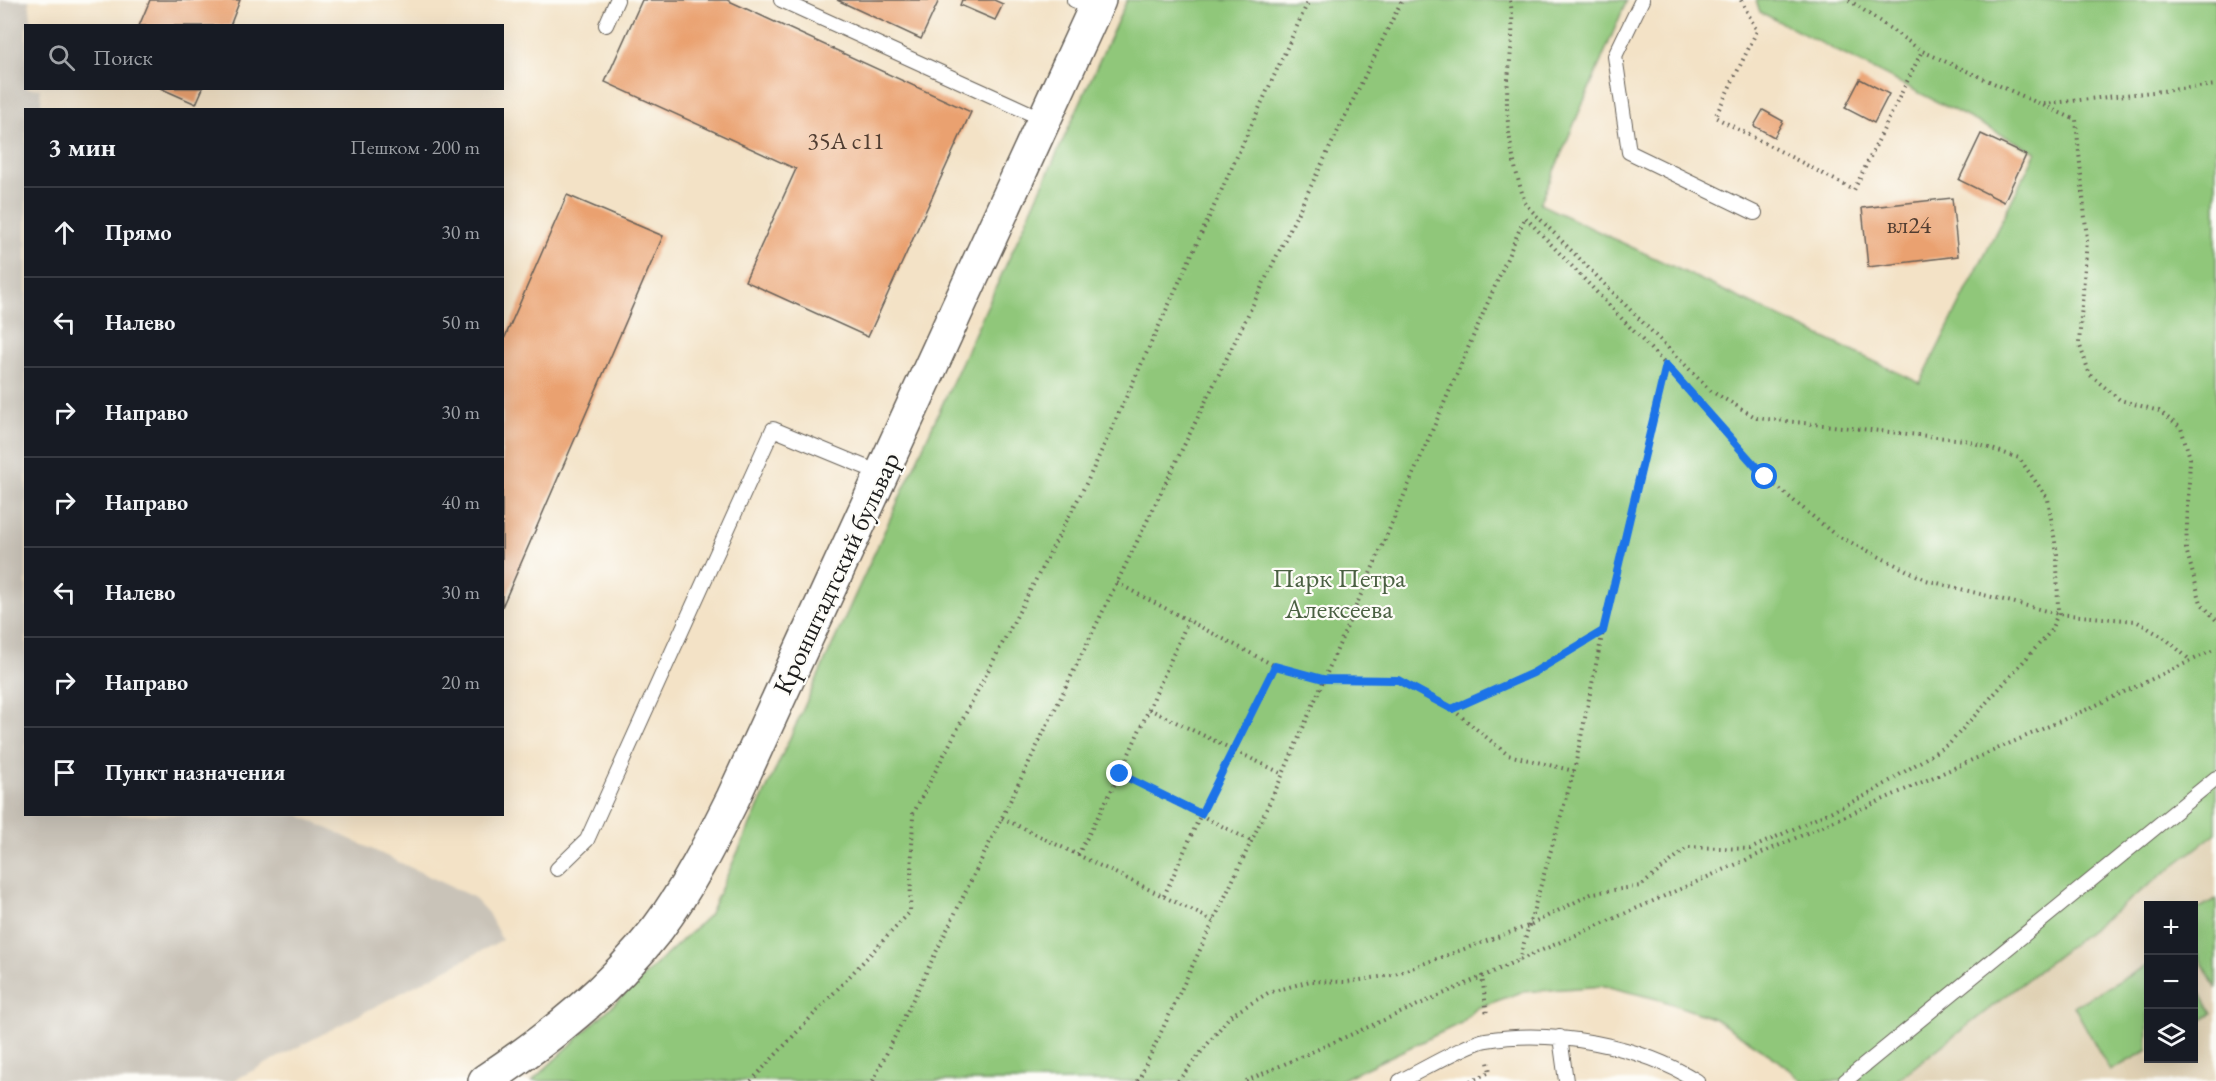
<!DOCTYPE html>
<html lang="ru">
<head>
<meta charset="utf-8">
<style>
  body { margin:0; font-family:"EB Garamond",serif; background:#242831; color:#f1f3f6 }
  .controls { position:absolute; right:18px; bottom:18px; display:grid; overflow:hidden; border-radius:0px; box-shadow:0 6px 24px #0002 }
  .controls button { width:54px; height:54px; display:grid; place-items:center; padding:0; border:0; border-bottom:2px solid #363941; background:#171b24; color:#f1f3f6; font:30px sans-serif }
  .stop { position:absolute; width:18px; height:18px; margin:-14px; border:4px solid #1a73e8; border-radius:50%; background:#fff }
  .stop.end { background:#1a73e8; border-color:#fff; box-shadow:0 2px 6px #0008 }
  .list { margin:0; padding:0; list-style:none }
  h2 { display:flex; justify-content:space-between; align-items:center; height:78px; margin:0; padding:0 24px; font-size:26px }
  h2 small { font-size:20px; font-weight:400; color:#9ea1a6 }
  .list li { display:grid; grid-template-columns:39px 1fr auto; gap:18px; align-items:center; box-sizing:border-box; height:90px; padding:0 24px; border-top:2px solid #363941 }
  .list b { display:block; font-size:22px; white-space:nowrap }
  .list em { font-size:20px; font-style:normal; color:#9ea1a6 }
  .icon { flex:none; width:33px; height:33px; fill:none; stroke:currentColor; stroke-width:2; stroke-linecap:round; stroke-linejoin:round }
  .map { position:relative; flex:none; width:2216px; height:1081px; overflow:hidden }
  .search { position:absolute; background:#171b24; box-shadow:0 6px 24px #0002; left:24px; top:24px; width:480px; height:66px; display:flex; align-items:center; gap:15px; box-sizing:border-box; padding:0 21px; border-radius:0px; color:#9ea1a6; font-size:22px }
  .panel { position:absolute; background:#171b24; box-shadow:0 6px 24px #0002; left:24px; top:108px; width:480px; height:708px; border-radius:0px }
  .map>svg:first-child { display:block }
</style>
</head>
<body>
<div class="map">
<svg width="2216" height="1081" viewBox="0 0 2216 1081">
  <rect width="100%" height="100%" fill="#fdfcf7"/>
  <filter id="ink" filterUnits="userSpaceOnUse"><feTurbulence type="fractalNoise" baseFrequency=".0167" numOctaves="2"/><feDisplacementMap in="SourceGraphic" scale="12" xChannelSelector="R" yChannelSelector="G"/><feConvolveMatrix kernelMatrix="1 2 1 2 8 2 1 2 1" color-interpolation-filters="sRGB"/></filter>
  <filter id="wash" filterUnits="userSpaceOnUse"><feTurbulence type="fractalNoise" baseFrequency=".008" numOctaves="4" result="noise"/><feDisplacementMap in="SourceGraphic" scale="24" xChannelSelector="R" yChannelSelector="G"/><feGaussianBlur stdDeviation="1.35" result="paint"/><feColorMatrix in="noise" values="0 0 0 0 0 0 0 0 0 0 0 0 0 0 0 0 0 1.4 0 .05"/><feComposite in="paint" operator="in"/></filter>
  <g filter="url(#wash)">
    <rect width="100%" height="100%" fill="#f3e2c6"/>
    <path fill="#e0d1b4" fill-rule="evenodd" d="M 2216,833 L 2216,1081 L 1896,1081 ZM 2148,906 L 2194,906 L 2194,1058 L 2148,1058 Z"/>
    <path fill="#c9c3b8" d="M 0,0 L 29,0 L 32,25 L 26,26 L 26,88 L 40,89 L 42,109 L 26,110 L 26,814 L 299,815 L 473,897 L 488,913 L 502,940 L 233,1081 L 0,1081 Z"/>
    <path fill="#90c77a" stroke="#56724b" stroke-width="1.5" d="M 1127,0 L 1627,0 L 1540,204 L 1920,383 L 2036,152 L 1760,12 L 1756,0 L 2216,0 L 2216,833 L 1896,1081 L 1802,1081 L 1778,1060 L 1715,1019 L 1661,1000 L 1605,986 L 1522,992 L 1477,1008 L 1461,1023 L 1339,1081 L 532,1081 L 709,915 Z
      M 2216,899 L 2216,989 L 2194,948 L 2194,911 Z
      M 2148,965 L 2148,1050 L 2110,1071 L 2074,1006 Z
      M 2194,981 L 2212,1014 L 2194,1025 Z"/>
    <g id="blocks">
      <path fill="#eaa170" d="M 150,0 L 240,0 L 230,26 L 139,26 Z
        M 642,0 L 727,0 L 971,112 L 868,337 L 745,281 L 796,169 L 605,82 Z
        M 837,0 L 939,0 L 921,39 Z
        M 962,0 L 994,0 L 1003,4 L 995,20 L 960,5 Z
        M 1860,79 L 1889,94 L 1874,123 L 1845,108 Z
        M 160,88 L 203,88 L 196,104 Z
        M 1763,110 L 1783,121 L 1774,137 L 1754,126 Z
        M 1981,134 L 2026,155 L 2004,202 L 1959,180 Z
        M 567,195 L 663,236 L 502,607 L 502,344 Z
        M 1952,198 L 1958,256 L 1868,267 L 1862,208 Z"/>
    </g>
  </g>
  <g filter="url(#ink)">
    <use href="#blocks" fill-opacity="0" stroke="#676158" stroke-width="1.5"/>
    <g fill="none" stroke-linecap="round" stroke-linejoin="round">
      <defs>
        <path id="lane" d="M 781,0 L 1045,120
          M 1074,0 L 1095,9
          M 1642,0 L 1615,56 L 1629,152 L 1755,213
          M 606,25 L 617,0
          M 557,869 L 587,840 L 773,429 L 882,474
          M 1560,1037 L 1566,1081
          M 1400,1081 C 1419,1072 1468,1043 1486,1040 C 1553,1029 1640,1045 1697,1081
          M 1845,1081 L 2216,778"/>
        <path id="secondary" d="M 485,1081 C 550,1038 610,990 658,928 C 688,888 711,842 733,798 L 1099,0"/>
      </defs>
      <use href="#lane" stroke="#676158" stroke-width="16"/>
      <use href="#secondary" stroke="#676158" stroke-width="36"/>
      <path stroke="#676158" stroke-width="4" stroke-dasharray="1.5 4.5" stroke-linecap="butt" d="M 1741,0 L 1757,31 L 1715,117 L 1854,190 L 1922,51
        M 1849,0 L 1922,51 L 2076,120 L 2087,240 L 2079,343 L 2090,375 L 2120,400 L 2159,411 L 2181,428 L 2190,458 L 2186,549 L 2201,603 L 2216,620
        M 2044,104 L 2216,85
        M 1666,366 L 1765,477 L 1834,534 L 1926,580 L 2058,614 L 2136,621 L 2166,639 L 2190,660
        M 1117,583 L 1275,666 L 1323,679 L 1398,680 L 1452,709 L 1508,755 L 1574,771
        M 1149,709 L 1283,774
        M 1452,709 L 1533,673 L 1602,631
        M 1120,774 L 1251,841
        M 1002,818 L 1214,921
        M 1078,855 L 1120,774 L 1188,621
        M 1164,896 L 1201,814 L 1275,666
        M 1482,975 L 1487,1016
        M 751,1081 L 910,912 L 913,814 L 1088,480 L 1309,0
        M 873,1081 L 1402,0
        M 1138,1081 L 1283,774 L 1525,217 L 1666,365 L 1603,631 L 1574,771 L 1519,960
        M 1178,1081 L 1230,1016 L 1268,993 L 1310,981 L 1347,982 L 1392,975 L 1528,926 L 1593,893 L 1641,886 L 1688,847 L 1750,849 L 1869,794 L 1950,743 L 2050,632 L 2058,614 L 2057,554 L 2048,499 L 2019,458 L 1965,440 L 1757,418 L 1711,391 L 1526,205 C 1515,173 1508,140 1507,106 C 1506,70 1517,36 1510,0
        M 1246,1081 L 2092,707 L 2216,649
        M 1470,1081 L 1490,1072 L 1488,1062"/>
      <use href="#lane" stroke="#fff" stroke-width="14"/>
      <use href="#secondary" stroke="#fff" stroke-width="33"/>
    </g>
  </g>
  <g fill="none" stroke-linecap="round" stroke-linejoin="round" filter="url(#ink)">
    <path stroke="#1a73e8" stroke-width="8" d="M 1120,774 L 1201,814 L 1275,666 L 1323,679 L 1398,680 L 1452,709 L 1533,673 L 1603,631 L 1666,365 L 1765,477"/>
  </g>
  <g text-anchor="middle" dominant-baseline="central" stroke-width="4.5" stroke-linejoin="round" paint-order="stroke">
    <g font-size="24" fill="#503d31">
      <text x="846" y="140">35А с11</text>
      <text x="1909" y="224">вл24</text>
    </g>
    <g font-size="27" fill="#1c1c1c" stroke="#fdfcf7">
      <text transform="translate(836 573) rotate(-65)">Кронштадтский бульвар</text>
    </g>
    <g font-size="27" fill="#4a6042" stroke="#fdfcf7">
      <text x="1339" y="577">Парк Петра<tspan x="1339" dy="31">Алексеева</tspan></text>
    </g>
  </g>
</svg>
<div class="controls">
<button>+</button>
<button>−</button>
<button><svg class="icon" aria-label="layers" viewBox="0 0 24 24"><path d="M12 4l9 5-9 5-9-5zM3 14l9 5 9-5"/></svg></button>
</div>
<div class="stop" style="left:1765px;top:477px"></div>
<div class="stop end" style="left:1120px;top:774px"></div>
<div class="search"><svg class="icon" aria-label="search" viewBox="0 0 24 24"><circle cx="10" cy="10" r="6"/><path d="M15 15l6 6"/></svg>Поиск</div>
<section class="panel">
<h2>3 мин<small>Пешком · 200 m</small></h2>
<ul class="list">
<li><svg class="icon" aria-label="ahead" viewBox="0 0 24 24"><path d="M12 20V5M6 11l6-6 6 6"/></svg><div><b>Прямо</b></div><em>30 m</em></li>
<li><svg class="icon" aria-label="left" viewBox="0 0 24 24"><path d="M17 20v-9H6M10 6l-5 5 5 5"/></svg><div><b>Налево</b></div><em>50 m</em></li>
<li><svg class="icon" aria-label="right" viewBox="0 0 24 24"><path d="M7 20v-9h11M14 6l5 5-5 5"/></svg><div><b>Направо</b></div><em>30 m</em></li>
<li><svg class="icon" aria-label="right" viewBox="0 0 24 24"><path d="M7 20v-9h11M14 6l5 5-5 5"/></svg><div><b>Направо</b></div><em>40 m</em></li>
<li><svg class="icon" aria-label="left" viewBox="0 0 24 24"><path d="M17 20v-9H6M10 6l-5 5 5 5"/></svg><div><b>Налево</b></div><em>30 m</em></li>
<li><svg class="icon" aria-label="right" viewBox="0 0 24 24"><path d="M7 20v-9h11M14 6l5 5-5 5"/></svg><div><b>Направо</b></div><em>20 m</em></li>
<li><svg class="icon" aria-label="arrive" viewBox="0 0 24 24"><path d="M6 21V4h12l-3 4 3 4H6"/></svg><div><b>Пункт назначения</b></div></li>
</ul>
</section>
</div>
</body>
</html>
